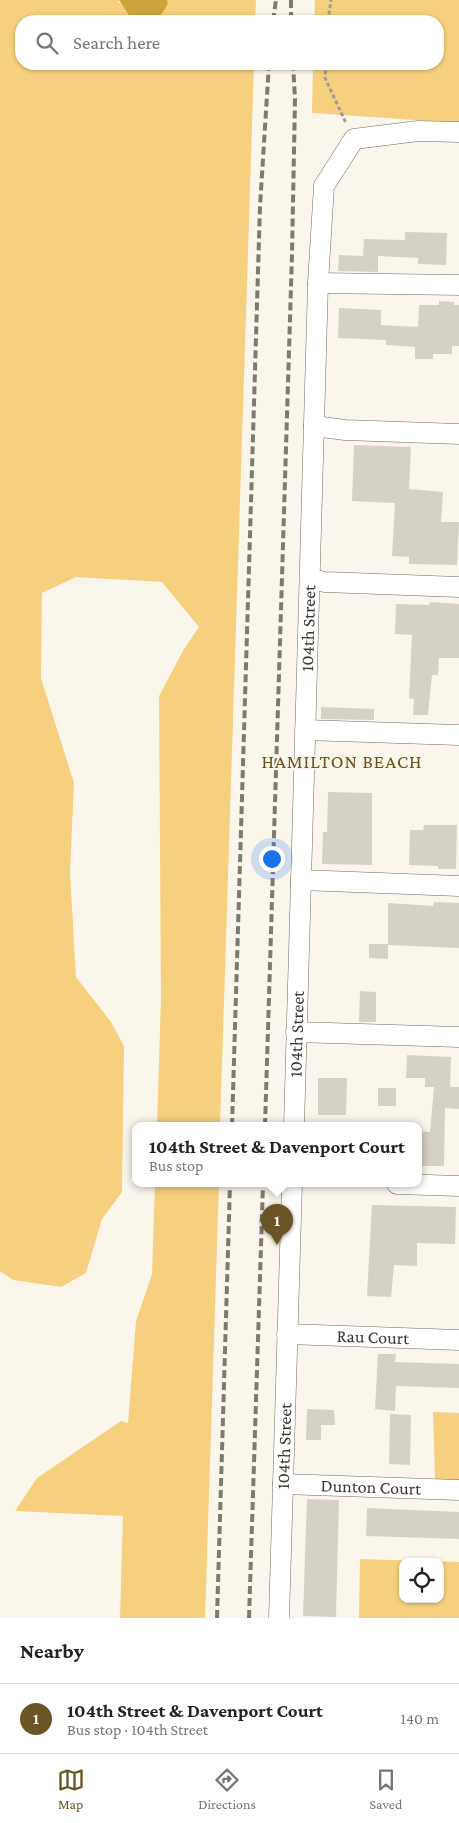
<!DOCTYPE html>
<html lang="en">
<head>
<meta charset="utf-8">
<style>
  body { margin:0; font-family:"Crimson Pro",serif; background:#f6f6f6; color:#222 }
  .controls { position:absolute; right:15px; bottom:15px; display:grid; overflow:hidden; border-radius:10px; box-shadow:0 1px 4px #0004 }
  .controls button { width:45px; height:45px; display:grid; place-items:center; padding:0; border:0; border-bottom:1px solid #e0e0e0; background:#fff; color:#222; font:25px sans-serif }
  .you { position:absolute; left:271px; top:858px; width:18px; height:18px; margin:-12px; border:4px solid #fff; border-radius:50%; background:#1a73e8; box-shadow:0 0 0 8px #1a73e833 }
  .badge { display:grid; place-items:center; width:32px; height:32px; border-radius:50%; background:#6a5423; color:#fff; font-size:16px; font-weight:700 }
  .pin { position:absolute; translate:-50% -41px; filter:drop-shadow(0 1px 2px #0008) }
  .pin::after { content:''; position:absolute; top:26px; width:18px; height:15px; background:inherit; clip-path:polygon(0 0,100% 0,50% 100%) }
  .popup { position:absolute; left:132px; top:1122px; width:290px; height:65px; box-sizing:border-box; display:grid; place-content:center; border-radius:10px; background:#fff; filter:drop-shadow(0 1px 4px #0005); font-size:16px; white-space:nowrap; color:#767676 }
  .popup b { font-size:19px; color:#222 }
  .popup::after { content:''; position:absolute; left:50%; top:100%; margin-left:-10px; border:10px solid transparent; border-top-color:#fff }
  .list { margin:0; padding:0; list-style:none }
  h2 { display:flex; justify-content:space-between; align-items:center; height:65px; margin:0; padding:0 20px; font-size:21px }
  h2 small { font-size:16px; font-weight:400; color:#767676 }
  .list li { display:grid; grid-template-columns:32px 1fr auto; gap:15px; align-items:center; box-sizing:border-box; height:70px; padding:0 20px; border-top:1px solid #e0e0e0 }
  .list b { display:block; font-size:19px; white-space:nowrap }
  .list p { margin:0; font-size:16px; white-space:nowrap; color:#767676 }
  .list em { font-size:16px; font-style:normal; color:#767676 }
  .icon { flex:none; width:28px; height:28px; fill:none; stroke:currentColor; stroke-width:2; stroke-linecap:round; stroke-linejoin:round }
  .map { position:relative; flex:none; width:459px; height:1618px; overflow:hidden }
  .search { position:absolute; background:#fff; box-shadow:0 1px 4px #0004; left:15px; right:15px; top:15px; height:55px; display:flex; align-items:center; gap:12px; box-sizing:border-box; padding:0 18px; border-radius:20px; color:#767676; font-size:19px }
  .sheet { height:135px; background:#fff }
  nav { display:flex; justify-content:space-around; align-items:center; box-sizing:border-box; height:70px; border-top:1px solid #e0e0e0; background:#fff; font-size:14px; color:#767676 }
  nav a { display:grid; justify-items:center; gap:2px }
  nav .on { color:#6a5423 }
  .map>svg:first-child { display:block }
</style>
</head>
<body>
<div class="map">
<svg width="459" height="1618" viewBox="0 0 459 1618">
  <rect width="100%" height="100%" fill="#fbf6eb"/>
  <path fill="#f6d07f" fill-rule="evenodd" d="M 0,0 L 119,0 L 119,3 L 168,3 L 167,0 L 256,0 L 255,21 L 21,21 L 21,64 L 254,64 L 220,1126 L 157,1126 L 161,999 L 159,696 L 184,649 L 199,627 L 162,582 L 76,577 L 42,593 L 41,678 L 74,783 L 70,872 L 76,977 L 111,1022 L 124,1046 L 122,1192 L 102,1219 L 86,1273 L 61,1287 L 13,1280 L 0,1271 Z
    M 315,0 L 459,0 L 459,123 L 312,113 L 313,64 L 438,64 L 438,21 L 314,21 Z
    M 155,1184 L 219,1184 L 205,1618 L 120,1618 L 123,1516 L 15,1511 L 37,1478 L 121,1421 L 128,1423 L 136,1321 L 152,1274 Z
    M 433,1412 L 459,1413 L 459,1480 L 435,1479 Z
    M 360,1559 L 459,1562 L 459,1618 L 359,1618 ZM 403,1562 L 440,1562 L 440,1599 L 403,1599 Z"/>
  <path fill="#cfa33c" d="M 119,0 L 167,0 L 168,3 C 158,24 152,21 131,18 Z"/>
  <path fill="#d6d1c7" d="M 405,232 L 447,233 L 446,265 L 418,264 L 418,258 L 378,256 L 378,272 L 338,271 L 339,255 L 363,256 L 364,239 L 405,240 Z
    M 439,301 L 454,302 L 454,305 L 459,305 L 459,346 L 452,346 L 452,354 L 433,354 L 433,359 L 415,359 L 415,347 L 386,345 L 386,340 L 338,338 L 339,308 L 381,310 L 381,325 L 418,327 L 419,305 L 439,305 Z
    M 354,445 L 411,447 L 409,489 L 443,492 L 441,522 L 459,522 L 457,565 L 409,564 L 409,557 L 392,556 L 395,503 L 352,501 Z
    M 430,602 L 459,604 L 459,658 L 439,658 L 438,675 L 432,675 L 428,715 L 413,715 L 414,699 L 409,698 L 412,635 L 395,634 L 396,604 L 429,605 Z
    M 321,707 L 374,709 L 374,720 L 321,719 Z
    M 328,792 L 372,793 L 372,865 L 322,864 L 323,832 L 327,832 Z
    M 424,825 L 457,825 L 456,869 L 438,869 L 438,866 L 409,865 L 410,830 L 423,830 Z
    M 434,902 L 459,903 L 459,948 L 388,945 L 388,959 L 369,958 L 369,944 L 388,944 L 388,903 L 433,906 Z
    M 360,991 L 376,992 L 376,1022 L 359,1022 Z
    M 407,1055 L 451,1057 L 450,1087 L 459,1087 L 459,1109 L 445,1108 L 444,1166 L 418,1166 L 418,1131 L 430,1132 L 434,1087 L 425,1087 L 425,1078 L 406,1078 Z
    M 318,1078 L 347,1078 L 346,1115 L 318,1115 Z
    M 378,1088 L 396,1088 L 396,1106 L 378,1106 Z
    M 372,1205 L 456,1207 L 455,1244 L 417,1243 L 417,1266 L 394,1265 L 391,1297 L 367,1296 Z
    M 378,1354 L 396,1354 L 395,1362 L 459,1364 L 459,1388 L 396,1386 L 395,1411 L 375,1409 Z
    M 307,1409 L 334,1410 L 335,1425 L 321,1425 L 321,1440 L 306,1440 Z
    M 390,1414 L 411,1415 L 410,1465 L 389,1464 Z
    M 307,1499 L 339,1500 L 336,1617 L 303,1616 Z
    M 367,1508 L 459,1512 L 459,1539 L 366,1536 Z"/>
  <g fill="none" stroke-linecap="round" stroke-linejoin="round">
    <defs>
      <g id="minor">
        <path d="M 318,283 L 459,285"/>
        <path d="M 314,426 L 345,430 L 459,434"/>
        <path d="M 311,579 L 325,582 L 459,587"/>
        <path d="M 305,730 L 459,735"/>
        <path d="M 301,880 L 459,886"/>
        <path d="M 296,1032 L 459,1037"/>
        <path id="s1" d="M 294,1126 L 318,283 L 324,186 L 354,139 L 418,131 L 459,132"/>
        <path d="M 397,1184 L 459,1186"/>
        <path id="s2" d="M 287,1334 L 459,1340"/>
        <path id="s3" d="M 283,1484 L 459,1490"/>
        <path id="s4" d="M 279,1618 L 292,1184"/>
      </g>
    </defs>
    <use href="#minor" stroke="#706b62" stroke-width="21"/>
    <path stroke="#9f9c93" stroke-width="3" stroke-dasharray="4 2.5" stroke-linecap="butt" d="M 328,21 L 331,0
      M 326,64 L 325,78 L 346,123"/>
    <use href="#minor" stroke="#fff" stroke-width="20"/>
    <path stroke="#7d7a73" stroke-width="4" stroke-dasharray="8 4" stroke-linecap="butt" d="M 291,0 L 291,21
      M 273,21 L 276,0
      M 232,1126 L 260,206 L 269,64
      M 265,1126 L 292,254 L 295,99 L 293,64
      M 217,1618 L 230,1184
      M 249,1618 L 263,1184"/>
  </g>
  <g text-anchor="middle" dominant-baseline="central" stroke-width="4" stroke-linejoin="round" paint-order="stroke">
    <g font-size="18" fill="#3a3833" stroke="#fbf6eb">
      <text stroke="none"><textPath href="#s1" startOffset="498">104th Street</textPath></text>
      <text stroke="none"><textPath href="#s1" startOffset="92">104th Street</textPath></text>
      <text stroke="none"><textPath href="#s2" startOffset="86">Rau Court</textPath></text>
      <text stroke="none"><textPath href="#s4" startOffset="172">104th Street</textPath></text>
      <text stroke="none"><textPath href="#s3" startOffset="88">Dunton Court</textPath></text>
    </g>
    <g font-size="19" letter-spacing="1" fill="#6a5218" stroke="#fbf6eb">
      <text x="342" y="761">HAMILTON BEACH</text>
    </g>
  </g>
</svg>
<div class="controls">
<button><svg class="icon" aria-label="locate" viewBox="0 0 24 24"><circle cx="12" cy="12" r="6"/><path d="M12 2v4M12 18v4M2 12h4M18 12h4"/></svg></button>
</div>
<div class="you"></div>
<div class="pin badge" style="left:277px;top:1245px">1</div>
<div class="popup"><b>104th Street &amp; Davenport Court</b>Bus stop</div>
<div class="search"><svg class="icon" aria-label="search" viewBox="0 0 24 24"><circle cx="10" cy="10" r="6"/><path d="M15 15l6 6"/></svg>Search here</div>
</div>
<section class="sheet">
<h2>Nearby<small></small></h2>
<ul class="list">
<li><span class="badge">1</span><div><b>104th Street &amp; Davenport Court</b><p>Bus stop · 104th Street</p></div><em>140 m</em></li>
</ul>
</section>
<nav>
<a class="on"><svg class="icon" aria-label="map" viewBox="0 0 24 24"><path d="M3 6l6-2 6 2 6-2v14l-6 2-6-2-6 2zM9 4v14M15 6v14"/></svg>Map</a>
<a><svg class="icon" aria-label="directions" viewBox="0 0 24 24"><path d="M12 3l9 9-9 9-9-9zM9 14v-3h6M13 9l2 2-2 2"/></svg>Directions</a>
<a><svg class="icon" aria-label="saved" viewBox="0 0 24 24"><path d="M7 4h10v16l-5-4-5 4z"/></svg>Saved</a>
</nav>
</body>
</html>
